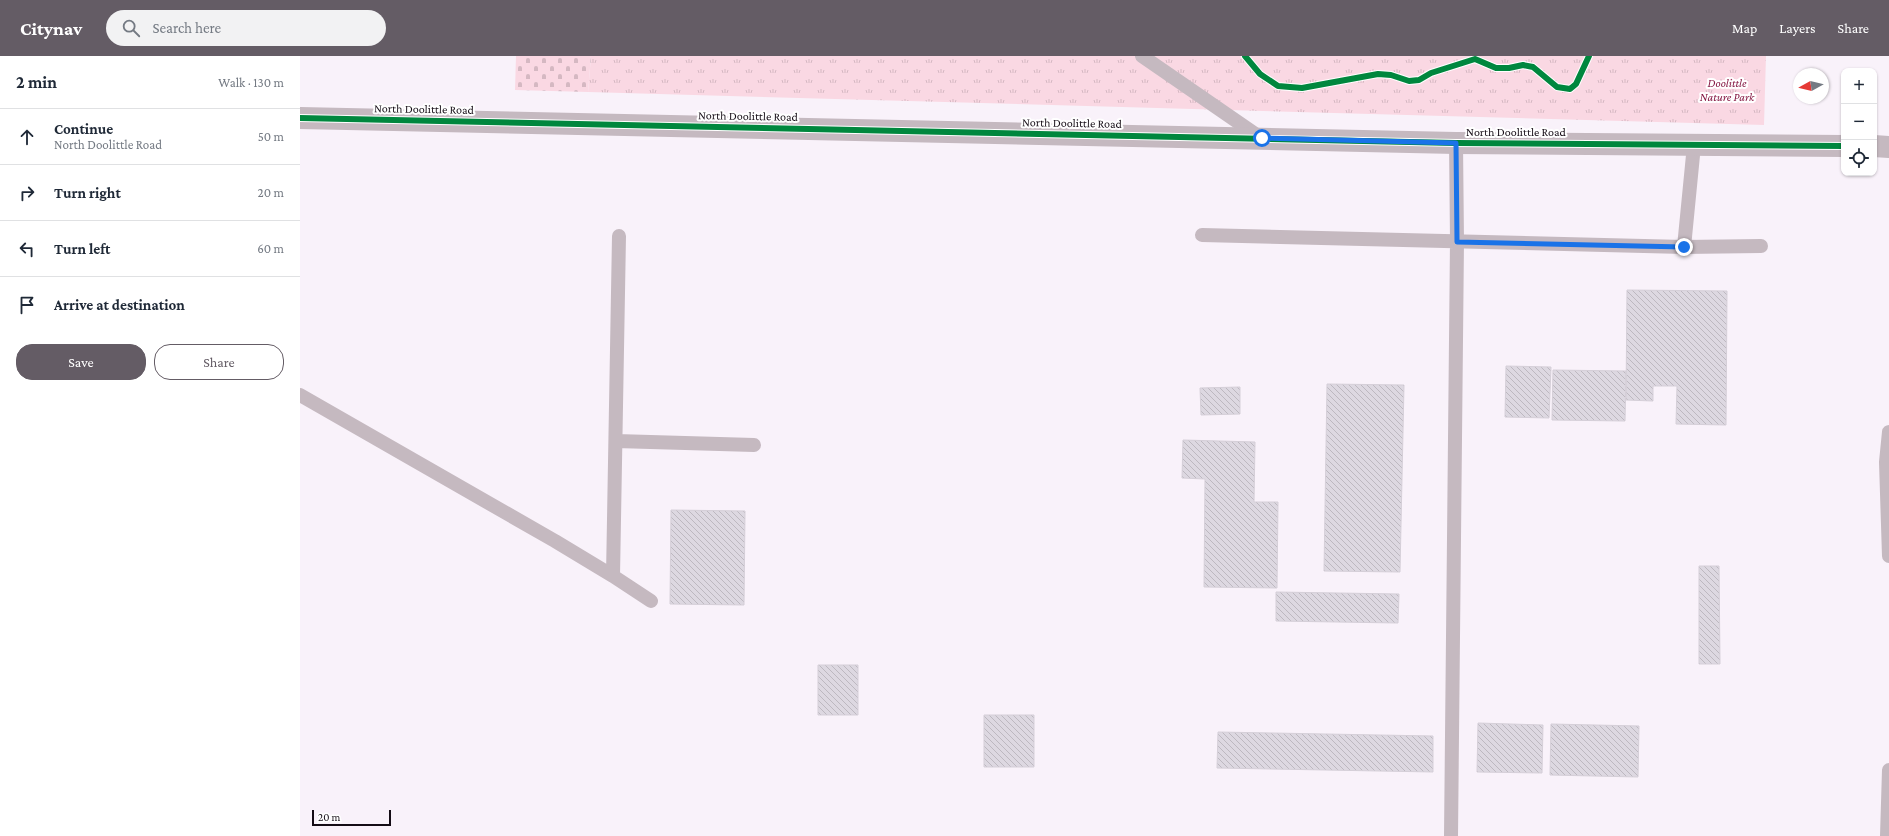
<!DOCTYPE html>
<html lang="en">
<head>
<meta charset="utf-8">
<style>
  body { margin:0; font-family:"Crimson Pro",serif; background:#f2f2f3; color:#1f2937 }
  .controls { position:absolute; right:12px; top:12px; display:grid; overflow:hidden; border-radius:8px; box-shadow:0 1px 3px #0004 }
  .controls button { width:36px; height:36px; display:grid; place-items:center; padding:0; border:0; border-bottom:1px solid #e0e1e3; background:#fff; color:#1f2937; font:20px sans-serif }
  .compass { position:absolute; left:1493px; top:12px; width:36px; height:36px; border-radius:50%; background:#fff; box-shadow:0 1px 3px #0004; rotate:262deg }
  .scale { position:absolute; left:12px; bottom:10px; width:79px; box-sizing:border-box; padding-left:4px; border:2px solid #140c15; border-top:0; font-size:11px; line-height:14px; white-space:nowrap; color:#140c15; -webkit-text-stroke:3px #fff; paint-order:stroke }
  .stop { position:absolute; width:12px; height:12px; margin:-9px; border:3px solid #1a73e8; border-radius:50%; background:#fff }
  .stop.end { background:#1a73e8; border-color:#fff; box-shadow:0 1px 4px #0008 }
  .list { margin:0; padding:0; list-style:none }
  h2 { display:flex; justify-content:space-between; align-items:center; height:52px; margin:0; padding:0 16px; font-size:17px }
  h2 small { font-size:13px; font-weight:400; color:#747a83 }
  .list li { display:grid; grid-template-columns:26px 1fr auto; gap:12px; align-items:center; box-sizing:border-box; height:56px; padding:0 16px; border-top:1px solid #e0e1e3 }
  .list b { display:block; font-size:15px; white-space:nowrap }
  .list p { margin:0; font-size:13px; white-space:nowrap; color:#747a83 }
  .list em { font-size:13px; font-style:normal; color:#747a83 }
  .actions { display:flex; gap:8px; padding:12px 16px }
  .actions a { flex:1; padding:9px 0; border:1px solid #645c65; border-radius:16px; text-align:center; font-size:14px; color:#645c65 }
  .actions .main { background:#645c65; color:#fff }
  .icon { flex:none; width:22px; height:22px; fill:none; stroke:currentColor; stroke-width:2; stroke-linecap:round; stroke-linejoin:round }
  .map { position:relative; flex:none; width:1589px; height:780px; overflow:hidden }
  header { display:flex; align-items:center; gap:24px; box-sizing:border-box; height:56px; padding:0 20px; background:#645c65; color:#fff }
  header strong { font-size:19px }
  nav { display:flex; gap:22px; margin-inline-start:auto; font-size:14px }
  .search { width:280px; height:36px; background:#f2f2f3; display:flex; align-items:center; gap:10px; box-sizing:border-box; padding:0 14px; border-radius:22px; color:#747a83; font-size:15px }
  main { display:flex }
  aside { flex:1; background:#fff }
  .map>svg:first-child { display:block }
</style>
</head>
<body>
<header>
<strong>Citynav</strong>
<div class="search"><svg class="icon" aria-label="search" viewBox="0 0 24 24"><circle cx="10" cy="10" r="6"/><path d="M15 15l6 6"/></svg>Search here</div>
<nav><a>Map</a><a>Layers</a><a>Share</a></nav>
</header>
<main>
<aside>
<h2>2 min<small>Walk · 130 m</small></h2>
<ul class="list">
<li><svg class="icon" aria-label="ahead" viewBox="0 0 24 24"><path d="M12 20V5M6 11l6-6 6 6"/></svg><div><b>Continue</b><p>North Doolittle Road</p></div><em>50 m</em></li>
<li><svg class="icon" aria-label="right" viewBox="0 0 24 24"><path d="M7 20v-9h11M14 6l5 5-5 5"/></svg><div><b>Turn right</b></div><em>20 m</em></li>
<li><svg class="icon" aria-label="left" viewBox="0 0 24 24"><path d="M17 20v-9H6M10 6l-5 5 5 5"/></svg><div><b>Turn left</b></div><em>60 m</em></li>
<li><svg class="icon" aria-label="arrive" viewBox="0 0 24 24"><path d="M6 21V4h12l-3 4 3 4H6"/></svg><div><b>Arrive at destination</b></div></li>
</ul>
<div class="actions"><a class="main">Save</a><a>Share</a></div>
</aside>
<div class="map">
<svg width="1589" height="780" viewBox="0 0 1589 780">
  <defs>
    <pattern id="cemetery-stones" width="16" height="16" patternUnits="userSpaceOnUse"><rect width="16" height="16" fill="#fad8e3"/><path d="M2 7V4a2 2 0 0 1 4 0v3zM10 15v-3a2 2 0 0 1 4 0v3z" fill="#d5b8c2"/></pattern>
    <pattern id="park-tufts" width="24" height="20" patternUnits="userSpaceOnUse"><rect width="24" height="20" fill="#fad8e3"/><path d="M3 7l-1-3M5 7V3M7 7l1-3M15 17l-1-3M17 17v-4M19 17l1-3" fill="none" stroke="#d5b8c2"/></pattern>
    <pattern id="building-back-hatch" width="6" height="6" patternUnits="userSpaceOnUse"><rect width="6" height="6" fill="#ddd8e1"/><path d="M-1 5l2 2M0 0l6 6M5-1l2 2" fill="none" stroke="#bdb8c0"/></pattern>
  </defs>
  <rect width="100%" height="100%" fill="#f9f2fa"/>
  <path fill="url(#cemetery-stones)" d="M 216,0 L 291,0 L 288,36 L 215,34 Z"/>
  <path fill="url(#park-tufts)" d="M 291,0 L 1466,0 L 1464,69 L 288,36 Z"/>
  <path fill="url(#building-back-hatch)" stroke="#d5cfd8" d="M 1327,234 L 1427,235 L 1426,369 L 1376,368 L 1377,330 L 1353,330 L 1353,345 L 1326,344 Z
    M 1206,310 L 1251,311 L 1249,362 L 1205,361 Z
    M 1253,314 L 1326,315 L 1325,365 L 1252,364 Z
    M 1027,328 L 1104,329 L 1100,516 L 1024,515 Z
    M 940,331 L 940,358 L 901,359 L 900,332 Z
    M 883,384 L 955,386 L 954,446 L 978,446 L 977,532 L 904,531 L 905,423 L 882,422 Z
    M 371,454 L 445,455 L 444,549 L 370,548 Z
    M 1399,510 L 1419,510 L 1420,608 L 1399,608 Z
    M 976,536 L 1099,538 L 1098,567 L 976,565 Z
    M 518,609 L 558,609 L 558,659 L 518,659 Z
    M 684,659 L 734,659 L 734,711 L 684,711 Z
    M 1178,667 L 1243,669 L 1242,717 L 1177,716 Z
    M 1251,668 L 1339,670 L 1338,721 L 1250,719 Z
    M 918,676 L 1133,680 L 1133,716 L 917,712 Z"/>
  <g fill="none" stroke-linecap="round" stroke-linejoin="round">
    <path stroke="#c5b9c0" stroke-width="14" d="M 842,0 L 961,82
      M 902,179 L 1384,191 L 1461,190
      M 1384,191 L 1394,89
      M 0,339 L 255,485 L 313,520 L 351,545
      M 1589,376 L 1586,406 L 1589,500
      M 316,385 L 454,389
      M 313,520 L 319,180
      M 1151,780 L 1157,185 L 1156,87
      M 1587,780 L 1589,714"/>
    <path stroke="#c5b9c0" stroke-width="22" d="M 0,62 L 1156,87 L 1544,90
      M 1574,90 L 1589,91"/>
    <defs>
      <path id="cycleway" d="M 945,0 L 960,18 L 978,30 L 1002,32 L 1078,18 L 1091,19 L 1109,25 L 1119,24 L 1131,17 L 1175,3 L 1196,12 L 1209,12 L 1223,9 L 1233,11 L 1257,31 L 1270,33 L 1276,28 L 1289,0
        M 0,62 L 1156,87 L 1544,90"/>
    </defs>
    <use href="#cycleway" stroke="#fff" stroke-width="8"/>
    <use href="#cycleway" stroke="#00873e" stroke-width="6"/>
  </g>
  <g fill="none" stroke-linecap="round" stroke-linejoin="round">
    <path stroke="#1a73e8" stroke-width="5" d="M 962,82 L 1156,87 L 1157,186 L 1384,191"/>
  </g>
  <g text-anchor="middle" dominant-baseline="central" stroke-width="4" stroke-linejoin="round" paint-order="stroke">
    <g font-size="12" font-style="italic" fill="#851843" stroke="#fff">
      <text x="1427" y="27">Doolittle<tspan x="1427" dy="14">Nature Park</tspan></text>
    </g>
    <g font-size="12" fill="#140c15" stroke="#fff">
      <text transform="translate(124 53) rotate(1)">North Doolittle Road</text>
      <text transform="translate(448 60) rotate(1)">North Doolittle Road</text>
      <text transform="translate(772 67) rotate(1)">North Doolittle Road</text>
      <text x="1216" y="76">North Doolittle Road</text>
    </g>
  </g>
</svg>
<div class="controls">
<button>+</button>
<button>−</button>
<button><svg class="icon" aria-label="locate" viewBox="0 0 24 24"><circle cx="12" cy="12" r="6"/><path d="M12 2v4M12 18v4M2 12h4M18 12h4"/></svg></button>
</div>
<svg class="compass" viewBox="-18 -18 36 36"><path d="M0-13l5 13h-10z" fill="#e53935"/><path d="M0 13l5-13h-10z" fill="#747a83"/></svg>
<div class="scale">20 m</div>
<div class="stop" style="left:962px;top:82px"></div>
<div class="stop end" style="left:1384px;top:191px"></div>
</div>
</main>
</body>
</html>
